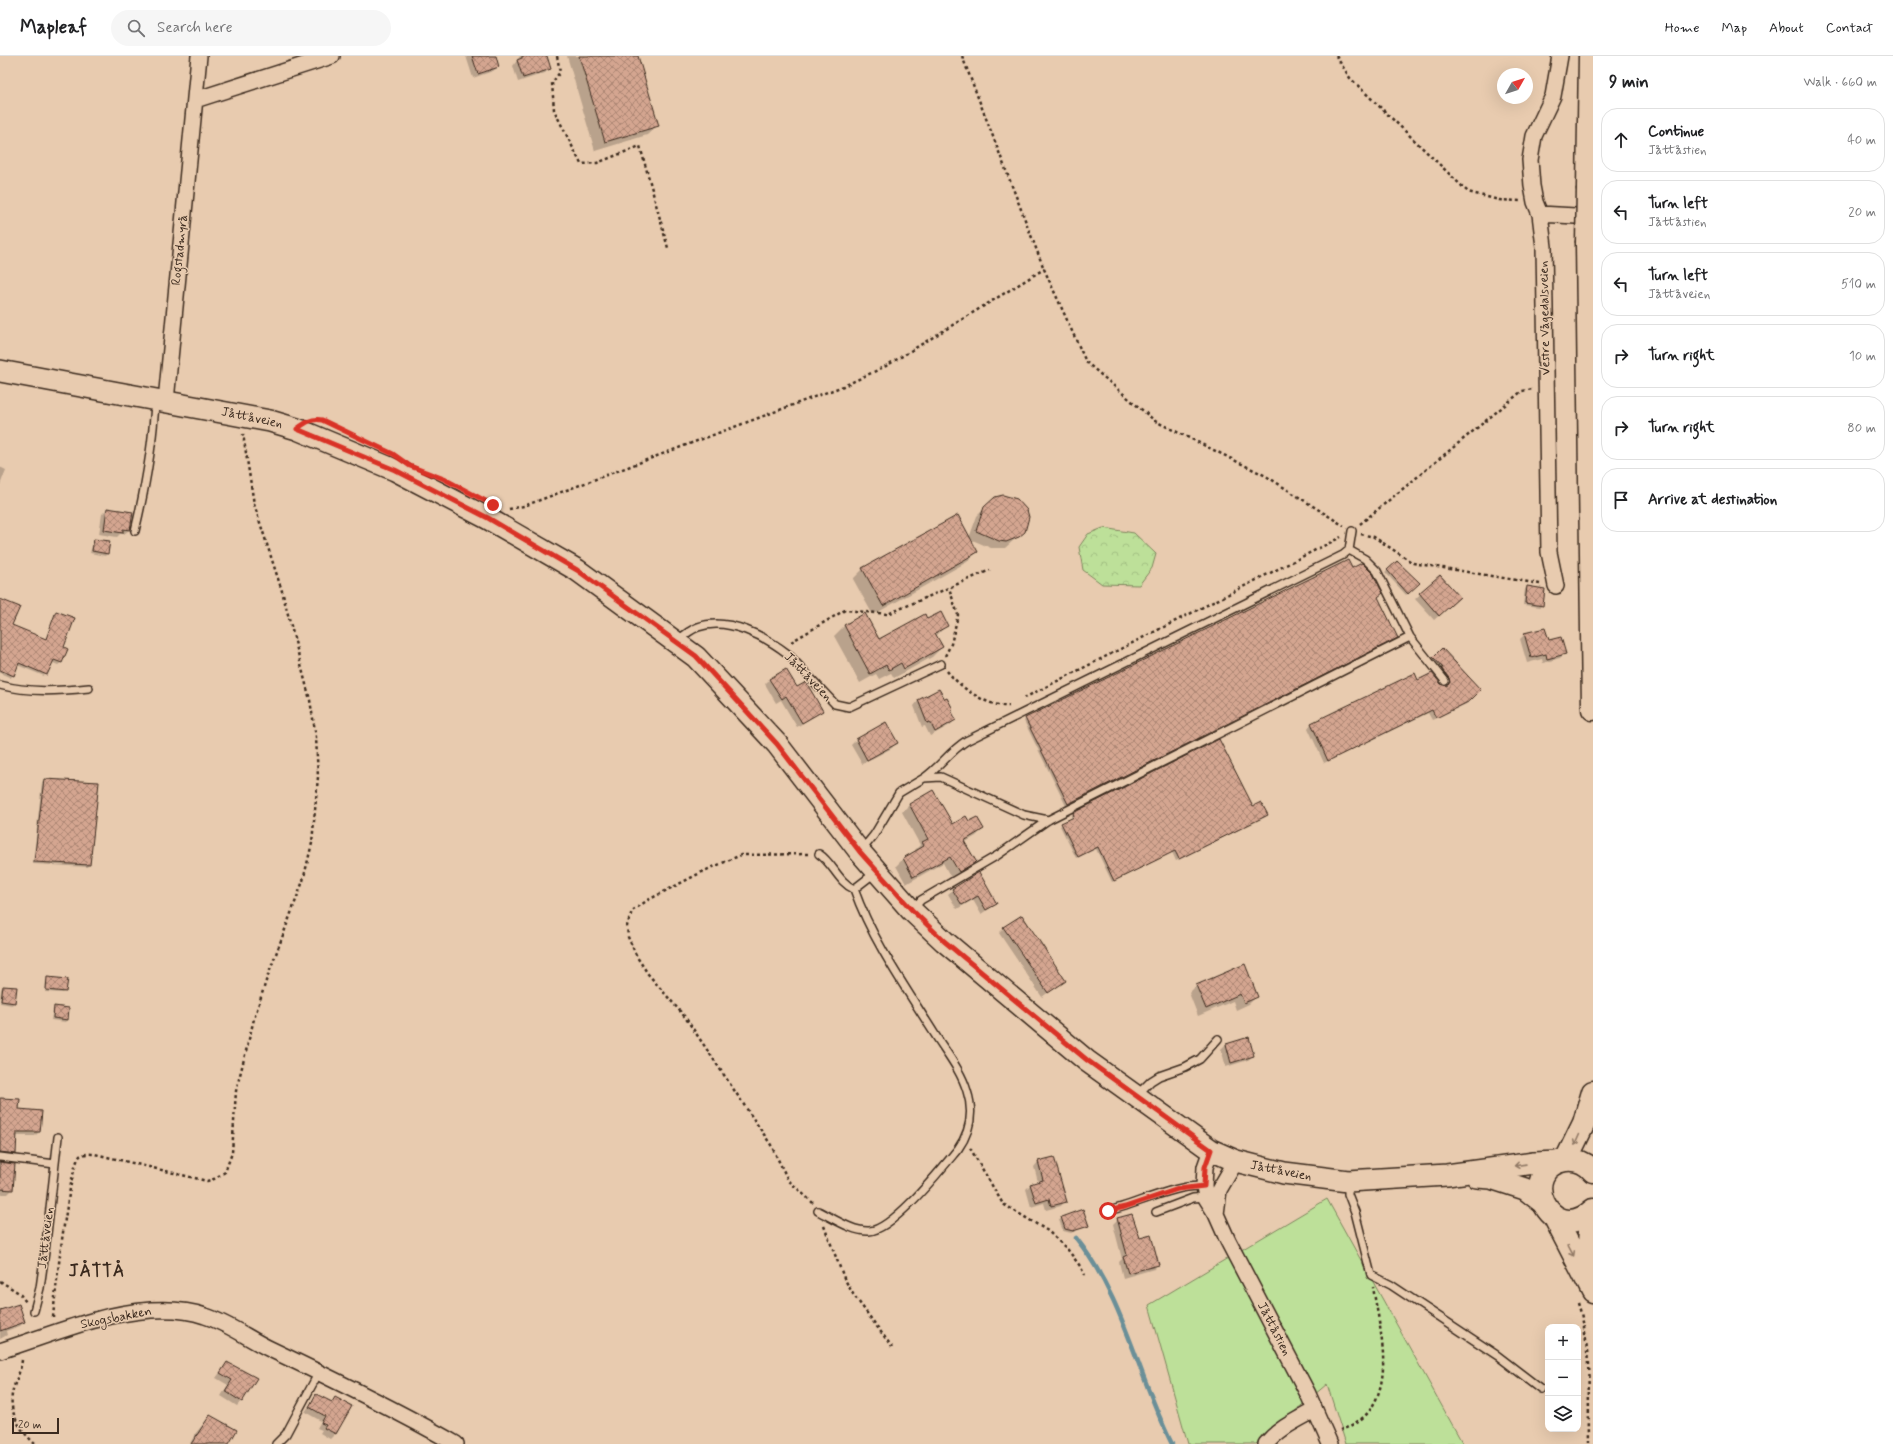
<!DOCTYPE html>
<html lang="en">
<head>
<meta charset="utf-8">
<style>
  body { margin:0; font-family:Mynerve,sans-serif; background:#f6f6f6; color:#202124 }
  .controls { position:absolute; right:12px; bottom:12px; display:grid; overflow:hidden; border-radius:8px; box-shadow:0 4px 16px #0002 }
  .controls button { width:36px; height:36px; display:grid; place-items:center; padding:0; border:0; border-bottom:1px solid #e0e0e0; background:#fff; color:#202124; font:20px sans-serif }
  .compass { position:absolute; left:1497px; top:12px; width:36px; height:36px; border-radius:50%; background:#fff; box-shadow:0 4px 16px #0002; rotate:51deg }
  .scale { position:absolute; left:12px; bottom:10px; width:47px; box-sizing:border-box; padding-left:4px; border:2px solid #3b2a1e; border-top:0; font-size:11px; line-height:14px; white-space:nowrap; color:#3b2a1e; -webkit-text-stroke:3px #e8cbaf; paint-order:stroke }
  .stop { position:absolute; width:12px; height:12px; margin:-9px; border:3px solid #d93025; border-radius:50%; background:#fff }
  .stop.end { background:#d93025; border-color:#fff; box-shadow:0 1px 4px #0008 }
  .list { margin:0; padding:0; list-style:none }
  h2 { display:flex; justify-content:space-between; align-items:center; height:52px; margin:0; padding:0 16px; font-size:17px }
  h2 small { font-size:13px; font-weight:400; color:#757577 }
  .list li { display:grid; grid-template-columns:26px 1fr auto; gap:12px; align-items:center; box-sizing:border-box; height:64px; margin:0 8px 8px; padding:0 8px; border:1px solid #e0e0e0; border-radius:16px }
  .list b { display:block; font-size:15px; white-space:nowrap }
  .list p { margin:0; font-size:13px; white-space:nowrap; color:#757577 }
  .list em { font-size:13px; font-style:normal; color:#757577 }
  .icon { flex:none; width:22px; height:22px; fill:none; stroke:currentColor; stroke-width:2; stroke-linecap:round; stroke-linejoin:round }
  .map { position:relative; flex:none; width:1593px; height:1388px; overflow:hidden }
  header { display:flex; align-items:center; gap:24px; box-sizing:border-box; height:56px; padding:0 20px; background:#fff; border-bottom:1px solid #e0e0e0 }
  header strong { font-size:19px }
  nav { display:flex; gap:22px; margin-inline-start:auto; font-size:14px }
  .search { width:280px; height:36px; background:#f6f6f6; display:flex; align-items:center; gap:10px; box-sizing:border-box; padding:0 14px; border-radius:22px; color:#757577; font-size:15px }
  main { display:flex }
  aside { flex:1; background:#fff }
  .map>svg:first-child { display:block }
</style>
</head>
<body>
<header>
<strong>Mapleaf</strong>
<div class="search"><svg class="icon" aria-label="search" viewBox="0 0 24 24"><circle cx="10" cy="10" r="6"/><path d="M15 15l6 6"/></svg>Search here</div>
<nav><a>Home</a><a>Map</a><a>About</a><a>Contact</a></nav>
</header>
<main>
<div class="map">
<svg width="1593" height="1388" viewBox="0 0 1593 1388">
  <defs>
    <pattern id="forest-crowns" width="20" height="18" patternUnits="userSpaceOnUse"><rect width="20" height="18" fill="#bde099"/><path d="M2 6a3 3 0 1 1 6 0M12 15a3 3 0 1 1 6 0" fill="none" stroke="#a3c083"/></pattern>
    <pattern id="building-cross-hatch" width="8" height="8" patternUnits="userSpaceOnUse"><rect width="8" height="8" fill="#d4a590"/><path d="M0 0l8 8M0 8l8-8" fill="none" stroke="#ad8775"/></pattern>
  </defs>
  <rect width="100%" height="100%" fill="#e8cbaf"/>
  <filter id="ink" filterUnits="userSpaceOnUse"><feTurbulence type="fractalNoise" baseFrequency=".025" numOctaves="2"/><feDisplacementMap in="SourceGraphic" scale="8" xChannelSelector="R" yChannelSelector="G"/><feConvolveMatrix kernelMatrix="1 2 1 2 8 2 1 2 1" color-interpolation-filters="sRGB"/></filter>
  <g filter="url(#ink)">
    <path fill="#bde099" stroke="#7c855c" d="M 1327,1143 L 1463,1388 L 1346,1388 L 1327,1328 L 1256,1388 L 1188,1388 L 1149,1249 Z"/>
    <path fill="url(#forest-crowns)" stroke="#7c855c" d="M 1103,472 L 1134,477 L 1156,498 L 1152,512 L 1139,529 L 1102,528 L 1083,514 L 1079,491 L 1088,478 Z"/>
    <path fill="#0003" d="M 466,0 L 495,0 L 498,11 L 493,15 L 473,22 Z
      M 520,0 L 546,0 L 549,13 L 545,17 L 518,26 L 513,10 Z
      M 567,0 L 639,0 L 638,3 L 658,69 L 647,79 L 595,95 Z
      M 0,411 L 6,414 L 0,429 Z
      M 985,452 L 1024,475 L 1005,492 L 991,492 L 970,483 L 977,496 L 967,506 L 873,559 L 853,523 L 863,513 L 969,482 L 977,460 Z
      M 107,453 L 129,474 L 124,478 L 120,478 L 117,481 L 99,478 L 102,458 Z
      M 95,484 L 107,498 L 105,500 L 90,497 L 93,486 Z
      M 1397,506 L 1418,527 L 1406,539 L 1385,516 Z
      M 1352,513 L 1394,583 L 1066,750 L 1024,665 L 1026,663 Z
      M 1440,520 L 1454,546 L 1434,564 L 1415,543 Z
      M 1527,531 L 1542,549 L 1540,551 L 1523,549 L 1525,533 Z
      M 0,544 L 11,570 L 45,584 L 57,556 L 63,592 L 67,593 L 61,607 L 58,609 L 51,606 L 44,620 L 17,609 L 11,622 L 0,617 Z
      M 864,558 L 879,584 L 927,564 L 947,569 L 936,580 L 942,591 L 932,601 L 894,622 L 891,617 L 879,623 L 876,618 L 860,627 L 834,580 L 844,570 Z
      M 1525,578 L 1548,585 L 1565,597 L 1560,602 L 1543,607 L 1542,603 L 1527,607 L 1520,583 Z
      M 1442,594 L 1476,638 L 1466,648 L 1432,664 L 1428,657 L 1324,707 L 1308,672 L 1311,668 L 1414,618 L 1418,626 L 1446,630 L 1446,626 L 1430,606 Z
      M 770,623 L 822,655 L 797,671 L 781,644 L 776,647 L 765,628 Z
      M 918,645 L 950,655 L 955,664 L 950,669 L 930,680 L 925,670 L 922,671 L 914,650 Z
      M 886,667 L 896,687 L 892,692 L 862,708 L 851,689 L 856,684 Z
      M 1219,684 L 1252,751 L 1267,759 L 1265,761 L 1176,805 L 1172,796 L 1112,826 L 1096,793 L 1076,802 L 1060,770 L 1072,763 L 1071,760 L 1073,758 Z
      M 44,724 L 98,727 L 89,808 L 87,811 L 33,808 L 42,726 Z
      M 932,736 L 953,769 L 969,767 L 983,773 L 976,780 L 964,787 L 974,805 L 966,814 L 951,822 L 943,807 L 906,828 L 896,810 L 903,803 L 916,796 L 915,794 L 920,789 L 902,756 L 909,749 Z
      M 960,828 L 996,848 L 981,858 L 973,844 L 957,853 L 948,838 Z
      M 1004,872 L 1065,924 L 1042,941 L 999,877 Z
      M 1244,909 L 1256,941 L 1249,948 L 1236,954 L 1233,945 L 1198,960 L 1189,937 L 1196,930 Z
      M 48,922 L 65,935 L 63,937 L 45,936 L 46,924 Z
      M 3,931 L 14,946 L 12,949 L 0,947 L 1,933 Z
      M 55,951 L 68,952 L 67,964 L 65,966 L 51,964 L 53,953 Z
      M 1248,982 L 1253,1000 L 1248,1004 L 1226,1011 L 1221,993 L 1226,988 Z
      M 0,1043 L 18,1054 L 39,1076 L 35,1080 L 16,1080 L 15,1098 L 10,1102 L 0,1101 Z
      M 1038,1106 L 1065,1145 L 1061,1150 L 1046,1154 L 1044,1147 L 1031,1151 L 1026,1133 L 1031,1128 L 1038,1126 L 1034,1111 Z
      M 0,1107 L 14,1109 L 12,1134 L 8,1138 L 0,1138 Z
      M 1083,1154 L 1088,1169 L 1071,1177 L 1063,1175 L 1059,1164 Z
      M 1118,1163 L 1140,1184 L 1158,1208 L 1154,1213 L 1123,1222 L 1119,1206 L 1122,1203 L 1113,1168 Z
      M 0,1255 L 24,1266 L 20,1270 L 6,1275 L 7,1279 L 0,1283 Z
      M 227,1307 L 241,1345 L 237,1350 L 221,1340 L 228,1329 L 216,1322 Z
      M 316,1339 L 331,1347 L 336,1342 L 350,1350 L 335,1378 L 330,1383 L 320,1377 L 322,1374 L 317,1372 L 321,1365 L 305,1356 Z
      M 210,1360 L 228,1388 L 190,1388 L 195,1378 Z"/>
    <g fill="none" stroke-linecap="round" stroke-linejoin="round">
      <path stroke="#6a8f98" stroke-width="4.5" d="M 1076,1182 C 1124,1242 1138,1321 1172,1388"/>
    </g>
    <path fill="url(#building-cross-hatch)" stroke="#3b2a1e" d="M 472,0 L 496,0 L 499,11 L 478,18 Z
      M 522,0 L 547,0 L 551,13 L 523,22 L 517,4 L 522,2 Z
      M 579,0 L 638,0 L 659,70 L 605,86 Z
      M 1003,439 L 1017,443 L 1027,454 L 1029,461 L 1025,476 L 1019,481 L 1006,486 L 999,485 L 976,475 L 984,451 L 995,441 Z
      M 107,452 L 133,456 L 130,474 L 123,473 L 123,477 L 104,474 Z
      M 958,459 L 978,496 L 883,550 L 862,512 Z
      M 94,483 L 110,485 L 108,498 L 92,495 Z
      M 1348,504 L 1352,512 L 1362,507 L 1373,518 L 1383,537 L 1378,541 L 1398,582 L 1068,748 L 1025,662 Z
      M 1397,505 L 1420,527 L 1408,538 L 1387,514 Z
      M 1440,519 L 1460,541 L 1439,560 L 1419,537 Z
      M 1527,530 L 1545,533 L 1543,550 L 1525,547 Z
      M 0,543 L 20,551 L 12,569 L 46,583 L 56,555 L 75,562 L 64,591 L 68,593 L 62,607 L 54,604 L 47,619 L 19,607 L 14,620 L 0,614 Z
      M 941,556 L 948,570 L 935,577 L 943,591 L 904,613 L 901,607 L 889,614 L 886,609 L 870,618 L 844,569 L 865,557 L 879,583 L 925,558 L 927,563 Z
      M 1545,572 L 1549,584 L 1561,581 L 1566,598 L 1547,603 L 1546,598 L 1531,602 L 1524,577 Z
      M 1442,592 L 1481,634 L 1470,645 L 1436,662 L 1432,654 L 1328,705 L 1311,667 L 1415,617 L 1418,624 L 1432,617 L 1441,628 L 1448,629 L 1450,626 L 1449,622 L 1441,612 L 1443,612 L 1433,601 Z
      M 786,613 L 797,631 L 806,626 L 823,655 L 802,667 L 786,640 L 782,643 L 769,623 Z
      M 939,633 L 945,643 L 947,642 L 953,653 L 951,654 L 956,664 L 935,676 L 930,666 L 927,667 L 918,644 Z
      M 886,666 L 898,687 L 867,704 L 856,683 Z
      M 1219,683 L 1253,750 L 1261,746 L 1268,759 L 1179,803 L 1175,795 L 1114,825 L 1098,791 L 1078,801 L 1061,767 L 1074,761 L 1073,757 Z
      M 44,723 L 99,726 L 90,809 L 34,806 Z
      M 933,734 L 953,768 L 966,760 L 969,765 L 977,761 L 984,773 L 964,785 L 976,805 L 974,807 L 959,816 L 950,801 L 913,821 L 903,802 L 924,790 L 922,786 L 928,783 L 909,748 Z
      M 979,816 L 997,848 L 986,854 L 978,840 L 962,849 L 952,833 Z
      M 1022,859 L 1066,925 L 1048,937 L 1003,871 Z
      M 1245,908 L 1258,941 L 1244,947 L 1240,938 L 1206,953 L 1196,929 Z
      M 47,921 L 68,923 L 66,936 L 46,934 Z
      M 3,930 L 17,931 L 15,947 L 1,945 Z
      M 54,950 L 69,952 L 68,964 L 53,962 Z
      M 1249,981 L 1254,1000 L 1231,1007 L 1226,988 Z
      M 0,1042 L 20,1043 L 19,1053 L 42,1055 L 40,1076 L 17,1076 L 16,1098 L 0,1096 Z
      M 1054,1101 L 1067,1146 L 1051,1150 L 1049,1143 L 1036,1147 L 1030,1128 L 1043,1124 L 1038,1105 Z
      M 0,1106 L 15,1108 L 13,1134 L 0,1133 Z
      M 1083,1153 L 1089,1170 L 1073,1175 L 1065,1173 L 1061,1161 Z
      M 1132,1158 L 1140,1182 L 1151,1179 L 1159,1209 L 1128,1217 L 1123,1201 L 1127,1199 L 1117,1162 Z
      M 19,1248 L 25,1266 L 0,1275 L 0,1254 Z
      M 227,1306 L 257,1322 L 242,1346 L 225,1335 L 232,1324 L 220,1317 Z
      M 316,1338 L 332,1346 L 335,1341 L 352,1350 L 336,1378 L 324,1372 L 326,1369 L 321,1367 L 325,1360 L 309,1351 Z
      M 210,1359 L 237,1374 L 229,1388 L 191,1388 Z"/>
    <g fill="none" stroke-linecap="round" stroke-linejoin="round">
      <defs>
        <path id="lane" d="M 135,475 C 145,433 153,388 155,345
          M 1349,494 L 1365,503 L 1377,515 L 1410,581 L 1445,625
          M 677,585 C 684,579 690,574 698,571 C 728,560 766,581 788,598 L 835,648 L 849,651 L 941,608
          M 0,629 C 30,637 58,635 89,632
          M 924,722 C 941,710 949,696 966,685 L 1343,499 L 1349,494 L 1352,475
          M 861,795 L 874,779 L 899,737 L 924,722 L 941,721 L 1024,759 L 1048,764
          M 819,798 C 833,807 838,826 854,833 L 876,816
          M 912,854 L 921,844 L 998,799 L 1048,764 L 1410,581
          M 1137,1039 L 1151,1025 L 1159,1020 L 1185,1011 L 1200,1003 L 1218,983
          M 0,1101 L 55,1108
          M 1348,1127 L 1348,1138 L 1355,1156 L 1371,1219 L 1391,1229 L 1498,1300 L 1541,1333
          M 818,1155 C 833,1162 853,1176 869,1175 C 893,1174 942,1112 958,1093 C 970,1076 974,1056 967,1035 C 961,1014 945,995 934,977 C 905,931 872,884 854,833
          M 1108,1155 C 1136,1149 1178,1126 1206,1131
          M 1156,1156 L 1193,1142 L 1207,1141
          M 34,1255 L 40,1232 L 45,1196 L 58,1081
          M 276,1388 L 286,1378 L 319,1316"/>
        <path id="street" d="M 195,44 L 332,0
          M 1540,158 L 1593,161
          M 166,345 L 199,0
          M 1556,530 L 1549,496 L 1544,191 L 1540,158 L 1535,146 L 1532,130 L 1530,104 L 1534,80 L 1553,40 L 1560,0
          M 1211,1094 L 1205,1111 L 1204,1130 L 1206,1142 L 1216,1158 L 1228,1185 L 1308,1338 L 1330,1388
          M 1216,1158 L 1219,1134 L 1236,1105
          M 0,1295 C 50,1279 98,1258 151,1254 C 169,1253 189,1254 205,1260 C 228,1267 249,1283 270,1293 C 333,1323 395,1353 456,1388
          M 1266,1388 C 1279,1372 1297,1364 1315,1354"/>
        <path id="secondary" d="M 0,315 L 270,365 L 297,373 L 395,414 L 487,462 L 577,514 L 696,601 L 777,688 L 860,796 L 911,854 L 944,885 L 1087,1005 L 1211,1094 L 1236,1105 L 1284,1117 L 1348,1125 L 1447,1119 L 1534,1107 L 1559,1106
          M 1477,1121 L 1491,1122 L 1525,1133 L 1543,1147"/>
        <path id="primary" d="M 1588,132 L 1590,0
          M 1587,187 L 1593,653
          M 1566,1104 L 1584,1067 L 1593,1036
          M 1593,1115 C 1586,1107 1576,1103 1566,1104 C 1514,1112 1550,1194 1593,1154
          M 1593,1158 C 1587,1183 1589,1199 1593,1223
          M 1554,1160 L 1593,1236"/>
      </defs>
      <use href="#lane" stroke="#3b2a1e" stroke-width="10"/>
      <use href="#street" stroke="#3b2a1e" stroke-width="18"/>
      <use href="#secondary" stroke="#3b2a1e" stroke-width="24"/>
      <use href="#primary" stroke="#3b2a1e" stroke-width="25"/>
      <path stroke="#3b2a1e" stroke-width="2.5" stroke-dasharray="3 3" stroke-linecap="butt" d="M 557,0 L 560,16 L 552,27 L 554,54 L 581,108 L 597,107 L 640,90 L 668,192
        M 962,0 L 1044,213 L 1086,306 L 1155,365 L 1266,420 L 1344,470
        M 1336,0 L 1350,22 L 1468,136 L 1499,144 L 1520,145
        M 509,453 L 524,450 L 846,329 L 886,310 L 1044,213
        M 1360,468 L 1522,335 L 1533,333
        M 1361,478 L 1374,481 L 1413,507 L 1540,528
        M 791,586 L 845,554 L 888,558 L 990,514
        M 945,600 L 951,588 L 958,559 L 949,532
        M 947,615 C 961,632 987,651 1009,650
        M 1024,642 L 1341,481
        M 808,798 L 741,799 L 704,815 L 648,844 L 632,855 L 627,870 L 628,881 L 637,901 L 648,918 L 685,961 L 771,1089 L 788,1124 L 813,1147
        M 970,1092 L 1003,1148 L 1048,1175 L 1068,1194 L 1080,1210 L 1085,1219
        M 824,1170 L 844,1222 L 853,1238 L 892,1291
        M 0,1225 L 19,1237 L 26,1246
        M 1578,1247 C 1592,1290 1588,1343 1589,1388
        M 53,1261 C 55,1239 69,1109 80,1100 C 84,1097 90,1098 95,1098 L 207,1125 L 214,1123 L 225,1116 L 232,1097 L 236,1035 L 254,963 L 266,925 L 303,825 L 312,787 L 318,721 L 316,681 L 310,644 L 282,535 L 254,448 L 243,378
        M 22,1304 C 21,1313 17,1322 14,1330 C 6,1354 19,1373 35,1388
        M 1340,1375 C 1350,1370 1363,1364 1370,1354 C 1394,1320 1379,1269 1373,1231"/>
      <use href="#lane" stroke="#e8cbaf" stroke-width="7"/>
      <use href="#street" stroke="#e8cbaf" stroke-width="15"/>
      <use href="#secondary" stroke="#e8cbaf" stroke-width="21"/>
      <use href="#primary" stroke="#e8cbaf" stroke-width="22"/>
      <defs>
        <path id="primary-bridge" d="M 1587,187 L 1588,132"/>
      </defs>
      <use href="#primary-bridge" stroke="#3b2a1e" stroke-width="25" stroke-linecap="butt"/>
      <use href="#primary-bridge" stroke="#e8cbaf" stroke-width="22"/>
    </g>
    <defs><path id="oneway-shaft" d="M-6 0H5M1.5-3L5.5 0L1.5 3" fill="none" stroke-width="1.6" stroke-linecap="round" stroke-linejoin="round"/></defs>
    <g stroke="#927a66">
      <use href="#oneway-shaft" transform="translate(1577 1084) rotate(114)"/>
      <use href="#oneway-shaft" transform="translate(1520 1109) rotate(172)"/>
      <use href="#oneway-shaft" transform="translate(1571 1195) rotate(62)"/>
    </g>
  </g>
  <g fill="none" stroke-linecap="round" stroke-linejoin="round" filter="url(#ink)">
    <path stroke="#d93025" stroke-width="5" d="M 493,449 L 444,423 L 410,410 L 393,398 L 322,364 C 311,362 305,367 297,373 L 395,414 L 488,462 L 577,514 L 696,600 L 777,688 L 860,796 L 912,854 L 944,885 L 1087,1004 L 1211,1094 L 1205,1111 L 1204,1130 L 1178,1133 L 1125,1151 L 1108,1155"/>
  </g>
  <g text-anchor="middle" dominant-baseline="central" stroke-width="3" stroke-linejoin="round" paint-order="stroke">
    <g font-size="13" fill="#3b2a1e" stroke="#e8cbaf">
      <text transform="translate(180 194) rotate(-84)">Rogstadmyrå</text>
      <text transform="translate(1545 262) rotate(-91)">Vestre Vågedalsveien</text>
      <text transform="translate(252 362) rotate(12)">Jåttåveien</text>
      <text transform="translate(808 621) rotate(46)">Jåttåveien</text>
      <text transform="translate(1281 1115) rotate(11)">Jåttåveien</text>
      <text transform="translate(46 1182) rotate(-83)">Jåttåveien</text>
      <text transform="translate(116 1262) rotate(-11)">Skogsbakken</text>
      <text transform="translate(1274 1273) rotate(63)">Jåttåstien</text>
    </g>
    <g font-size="17" font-weight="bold" letter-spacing="1" fill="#3b2a1e" stroke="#e8cbaf">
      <text x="97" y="1215">JÅTTÅ</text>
    </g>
  </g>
</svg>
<div class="controls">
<button>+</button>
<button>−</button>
<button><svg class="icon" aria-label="layers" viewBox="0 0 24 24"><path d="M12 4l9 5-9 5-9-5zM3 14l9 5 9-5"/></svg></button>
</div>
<svg class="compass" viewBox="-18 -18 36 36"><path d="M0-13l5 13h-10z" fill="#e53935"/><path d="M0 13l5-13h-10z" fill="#757577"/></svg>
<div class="scale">20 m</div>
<div class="stop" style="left:1108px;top:1155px"></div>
<div class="stop end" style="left:493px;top:449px"></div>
</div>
<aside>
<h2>9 min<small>Walk · 660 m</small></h2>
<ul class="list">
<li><svg class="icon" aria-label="ahead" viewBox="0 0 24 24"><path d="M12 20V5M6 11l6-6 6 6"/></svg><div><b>Continue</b><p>Jåttåstien</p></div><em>40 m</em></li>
<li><svg class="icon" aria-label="left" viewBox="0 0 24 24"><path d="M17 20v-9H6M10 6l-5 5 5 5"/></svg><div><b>Turn left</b><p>Jåttåstien</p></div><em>20 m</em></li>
<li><svg class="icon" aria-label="left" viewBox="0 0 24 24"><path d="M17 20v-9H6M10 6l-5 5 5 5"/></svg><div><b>Turn left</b><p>Jåttåveien</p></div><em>510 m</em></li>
<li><svg class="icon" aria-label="right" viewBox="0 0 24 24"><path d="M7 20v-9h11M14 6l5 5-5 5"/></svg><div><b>Turn right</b></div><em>10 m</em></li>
<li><svg class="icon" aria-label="right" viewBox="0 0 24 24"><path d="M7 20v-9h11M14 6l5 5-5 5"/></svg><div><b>Turn right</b></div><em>80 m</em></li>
<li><svg class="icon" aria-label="arrive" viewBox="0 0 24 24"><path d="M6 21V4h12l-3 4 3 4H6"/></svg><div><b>Arrive at destination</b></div></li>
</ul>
</aside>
</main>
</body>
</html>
